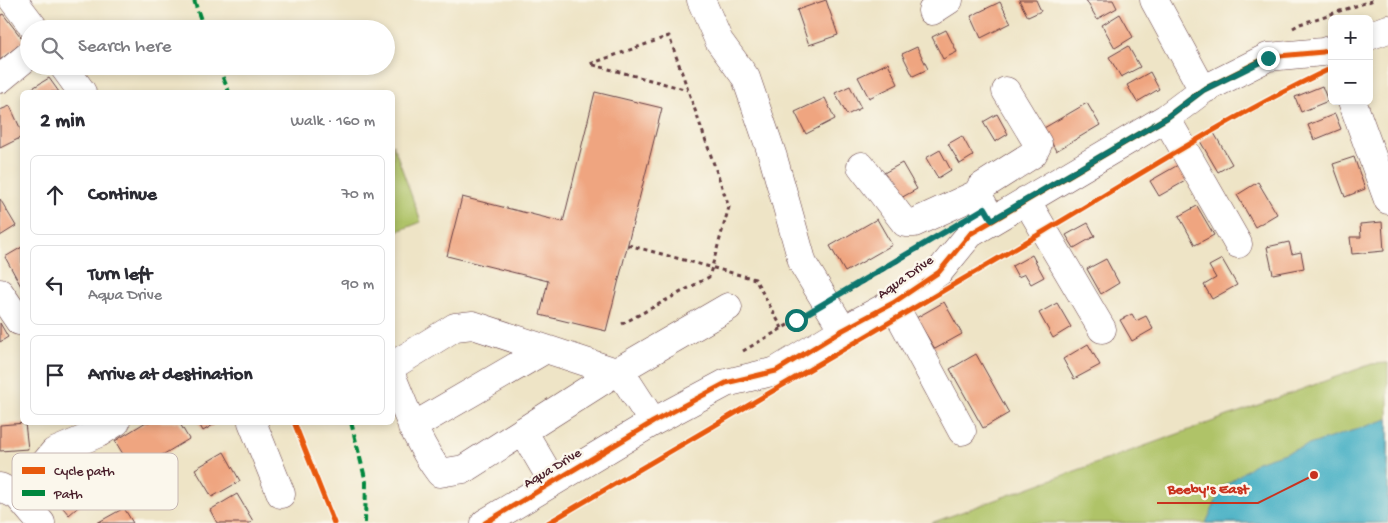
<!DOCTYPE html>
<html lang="en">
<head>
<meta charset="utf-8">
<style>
  body { margin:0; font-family:"Gochi Hand",sans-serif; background:#f2f2f3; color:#2b2b33 }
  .controls { position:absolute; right:15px; top:15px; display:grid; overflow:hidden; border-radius:8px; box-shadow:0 2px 8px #0003 }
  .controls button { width:45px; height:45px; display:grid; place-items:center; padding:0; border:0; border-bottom:1px solid #e1e1e2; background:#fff; color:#2b2b33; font:25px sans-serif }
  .stop { position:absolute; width:15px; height:15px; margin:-11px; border:4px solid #0f766e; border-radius:50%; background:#fff }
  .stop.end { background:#0f766e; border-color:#fff; box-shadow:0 1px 5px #0008 }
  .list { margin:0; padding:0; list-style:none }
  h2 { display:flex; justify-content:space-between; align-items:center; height:65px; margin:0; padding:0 20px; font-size:21px }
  h2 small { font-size:16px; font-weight:400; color:#7c7c81 }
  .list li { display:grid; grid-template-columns:32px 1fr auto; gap:15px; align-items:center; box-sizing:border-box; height:80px; margin:0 10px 10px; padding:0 10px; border:1px solid #e1e1e2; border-radius:8px }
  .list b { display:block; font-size:19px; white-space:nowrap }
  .list p { margin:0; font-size:16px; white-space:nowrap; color:#7c7c81 }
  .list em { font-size:16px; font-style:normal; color:#7c7c81 }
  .icon { flex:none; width:28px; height:28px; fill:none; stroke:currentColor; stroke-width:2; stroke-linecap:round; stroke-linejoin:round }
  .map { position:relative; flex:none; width:1388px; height:523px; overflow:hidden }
  .search { position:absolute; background:#fff; box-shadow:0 2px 8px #0003; left:20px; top:20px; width:375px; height:55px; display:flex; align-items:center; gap:12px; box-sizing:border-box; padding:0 18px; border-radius:28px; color:#7c7c81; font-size:19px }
  .panel { position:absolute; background:#fff; box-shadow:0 2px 8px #0003; left:20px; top:90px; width:375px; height:335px; border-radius:8px }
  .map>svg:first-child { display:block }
</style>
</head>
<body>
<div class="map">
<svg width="1388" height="523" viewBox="0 0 1388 523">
  <rect width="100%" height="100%" fill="#fbf7ec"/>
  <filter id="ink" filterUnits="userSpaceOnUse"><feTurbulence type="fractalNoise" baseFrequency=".02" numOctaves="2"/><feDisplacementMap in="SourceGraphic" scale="10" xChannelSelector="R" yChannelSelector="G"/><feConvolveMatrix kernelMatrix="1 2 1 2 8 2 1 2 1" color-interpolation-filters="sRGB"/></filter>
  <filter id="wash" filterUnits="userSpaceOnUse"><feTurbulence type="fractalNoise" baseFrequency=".0096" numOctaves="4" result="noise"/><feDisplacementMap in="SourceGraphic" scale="20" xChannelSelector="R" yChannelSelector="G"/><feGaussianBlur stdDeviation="1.12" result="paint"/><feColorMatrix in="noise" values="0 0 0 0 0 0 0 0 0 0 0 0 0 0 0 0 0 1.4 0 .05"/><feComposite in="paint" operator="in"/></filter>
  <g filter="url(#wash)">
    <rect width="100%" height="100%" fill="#eee4c6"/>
    <path fill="#afc367" stroke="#7c7149" d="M 393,144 L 421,222 L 393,233 L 392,233 Z
      M 1388,363 L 1388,523 L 931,523 L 1372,364 Z"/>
    <path fill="#47b0c5" stroke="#486878" d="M 1388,419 L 1388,523 L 1206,523 L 1222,488 L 1257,462 Z"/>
    <g id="blocks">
      <path fill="#efa580" d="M 826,0 L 838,35 L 809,45 L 797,10 Z
        M 1019,0 L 1036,0 L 1041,11 L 1028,17 Z
        M 1086,0 L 1113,0 L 1117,8 L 1097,19 Z
        M 1000,2 L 1011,23 L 981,38 L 971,16 Z
        M 3,14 L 24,41 L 0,60 L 0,16 Z
        M 1120,14 L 1133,37 L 1115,48 L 1102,25 Z
        M 946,30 L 957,52 L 943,59 L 932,37 Z
        M 1128,46 L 1140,67 L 1121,77 L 1109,57 Z
        M 917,47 L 928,69 L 913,76 L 902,54 Z
        M 888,63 L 898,84 L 869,98 L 858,77 Z
        M 1150,72 L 1159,89 L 1137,102 L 1127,85 Z
        M 49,78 L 59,92 L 26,92 Z
        M 850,86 L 861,108 L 847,115 L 835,93 Z
        M 1322,86 L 1328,101 L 1301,112 L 1295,97 Z
        M 595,92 L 662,108 L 606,331 L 540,315 L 548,281 L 447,256 L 462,197 L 563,222 Z
        M 825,98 L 835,119 L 806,134 L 795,112 Z
        M 1087,103 L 1100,125 L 1056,151 L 1044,128 Z
        M 10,106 L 22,132 L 22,137 L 0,148 L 0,110 Z
        M 997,114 L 1008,134 L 995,142 L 983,122 Z
        M 1335,114 L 1341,129 L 1314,140 L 1308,125 Z
        M 1214,133 L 1232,164 L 1218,172 L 1200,141 Z
        M 962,136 L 973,156 L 960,164 L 948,144 Z
        M 940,150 L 951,170 L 938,178 L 926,158 Z
        M 1354,157 L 1365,189 L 1345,197 L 1333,164 Z
        M 902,163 L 917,189 L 899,199 L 884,173 Z
        M 1178,165 L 1187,180 L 1159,196 L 1150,181 Z
        M 1258,182 L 1277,214 L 1255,227 L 1237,195 Z
        M 0,199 L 16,226 L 0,236 Z
        M 1197,206 L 1214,235 L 1195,245 L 1179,216 Z
        M 877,219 L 892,245 L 845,272 L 830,246 Z
        M 1382,222 L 1384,251 L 1352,254 L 1350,237 L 1361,237 L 1360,224 Z
        M 1088,223 L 1095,236 L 1074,248 L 1066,235 Z
        M 1289,242 L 1292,254 L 1301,252 L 1304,268 L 1273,274 L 1267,247 Z
        M 22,247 L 22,288 L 5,257 Z
        M 1032,255 L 1044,277 L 1031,284 L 1025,274 L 1018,277 L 1012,266 Z
        M 1106,259 L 1119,283 L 1101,294 L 1087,269 Z
        M 1222,259 L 1237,285 L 1212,299 L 1204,285 L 1216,278 L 1209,266 Z
        M 944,302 L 962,334 L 935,349 L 916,318 Z
        M 1057,303 L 1071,327 L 1053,338 L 1039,313 Z
        M 1132,314 L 1136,321 L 1146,316 L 1153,329 L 1132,341 L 1120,320 Z
        M 0,323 L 8,337 L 0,342 Z
        M 1088,344 L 1100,365 L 1074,379 L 1063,359 Z
        M 976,354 L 1009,413 L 983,428 L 950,369 Z
        M 146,422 L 179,422 L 189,439 L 134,472 L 115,441 Z
        M 198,422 L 218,422 L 203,431 Z
        M 25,423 L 28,449 L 0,451 L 0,425 Z
        M 224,452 L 240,481 L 212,497 L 195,469 Z
        M 70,469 L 92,495 L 69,515 L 47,489 Z
        M 237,494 L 253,521 L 250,523 L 217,523 L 210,510 Z
        M 124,508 L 133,523 L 97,523 Z"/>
    </g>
  </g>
  <g filter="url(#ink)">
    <use href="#blocks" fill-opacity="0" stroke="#633d42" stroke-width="1"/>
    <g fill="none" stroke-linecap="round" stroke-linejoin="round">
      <defs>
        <path id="minor" d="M 13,0 L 35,29
          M 701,0 L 719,41 L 746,78 L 773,157 L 803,264 L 843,330
          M 1154,0 L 1203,90
          M 932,11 L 949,0
          M 1369,36 L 1388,29
          M 63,66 L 82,92
          M 0,79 L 29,55
          M 1352,101 L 1388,200
          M 1166,118 L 1238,244
          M 861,166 L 905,223 L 914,223 L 977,194
          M 1026,200 L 1102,329
          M 992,220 L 977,194 L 981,187 L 1033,154 L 1038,144 L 1006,91
          M 0,293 L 19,321
          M 893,303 L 962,431
          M 392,366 L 455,327 L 473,325 L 616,372 L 627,382 L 653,422
          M 392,377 C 406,410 418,445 440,473 L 464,469 L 616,372 L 728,307
          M 252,422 L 281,494
          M 412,427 L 546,349
          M 523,431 L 553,482
          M 0,487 L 18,496 L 41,523
          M 18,496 L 54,452 L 99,433 L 116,422
          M 485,523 L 653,422 L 726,383 L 776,371 L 843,330 L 893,303 L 939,272 L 970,234 L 1166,118 L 1203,90 L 1268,57 L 1323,52 L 1332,49"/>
      </defs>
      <use href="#minor" stroke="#633d42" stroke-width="29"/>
      <path stroke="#633d42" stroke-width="3" stroke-dasharray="4 4" stroke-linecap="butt" d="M 1293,28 L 1300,24 L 1374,0
        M 628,245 L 755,279 L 782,328
        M 847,291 L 917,249
        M 622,324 L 709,277 L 729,207 L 669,36 L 590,64 L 688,90
        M 743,351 L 805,315"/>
      <use href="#minor" stroke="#fff" stroke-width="28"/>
      <path stroke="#00873e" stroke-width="4" stroke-dasharray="8 4" stroke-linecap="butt" d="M 194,0 L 204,29
        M 218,66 L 229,92
        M 351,422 L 366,482 L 365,523"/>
      <defs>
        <path id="cycleway" d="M 294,422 L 334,523
          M 485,523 L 653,422 L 726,383 L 776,371 L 843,330 L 893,303 L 939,272 L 970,234 L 1166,118 L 1203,90 L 1268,57 L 1323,52 L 1332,49
          M 548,523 C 713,426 878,330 1043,232 C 1138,176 1231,115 1332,68"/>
      </defs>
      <use href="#cycleway" stroke="#fbf7ec" stroke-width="8"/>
      <use href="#cycleway" stroke="#e8590c" stroke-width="5"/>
    </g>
  </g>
  <g fill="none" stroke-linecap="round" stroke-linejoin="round" filter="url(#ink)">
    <path stroke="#0f766e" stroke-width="6" d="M 796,320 L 985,208 L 992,220 L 1166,118 L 1203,90 L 1268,58"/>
  </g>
  <g text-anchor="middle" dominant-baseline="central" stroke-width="5" stroke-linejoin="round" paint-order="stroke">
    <g font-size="14" fill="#4a1f2b" stroke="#fbf7ec">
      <text transform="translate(906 278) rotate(-35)">Aqua Drive</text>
      <text transform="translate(553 469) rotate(-31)">Aqua Drive</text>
    </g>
  </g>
  <rect x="12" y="453" width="166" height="57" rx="8" fill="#fbf7ec" stroke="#c6b6b2" stroke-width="1"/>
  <rect x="22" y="467" width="23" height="7" fill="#e8590c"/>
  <rect x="22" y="490" width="23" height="6" fill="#00873e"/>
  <g font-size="14" fill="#4a1f2b">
    <text x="54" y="475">Cycle path</text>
    <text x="54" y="498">Path</text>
  </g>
  <path fill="none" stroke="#c8321e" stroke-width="2" d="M1314 475L1258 503H1157"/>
  <circle fill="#c8321e" stroke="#fbf7ec" stroke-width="2" cx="1314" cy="475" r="5"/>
  <g font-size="15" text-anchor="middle" font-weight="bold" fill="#c8321e" stroke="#fbf7ec" stroke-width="5" stroke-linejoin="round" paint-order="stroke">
    <text x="1208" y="493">Beeby's East</text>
  </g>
</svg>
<div class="controls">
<button>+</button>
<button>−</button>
</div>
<div class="stop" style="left:796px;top:320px"></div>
<div class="stop end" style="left:1268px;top:58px"></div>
<div class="search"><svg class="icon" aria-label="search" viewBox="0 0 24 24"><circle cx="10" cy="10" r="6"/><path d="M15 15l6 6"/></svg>Search here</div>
<section class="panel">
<h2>2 min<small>Walk · 160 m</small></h2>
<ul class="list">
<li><svg class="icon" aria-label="ahead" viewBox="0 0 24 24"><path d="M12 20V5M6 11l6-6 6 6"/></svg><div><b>Continue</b></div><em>70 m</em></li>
<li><svg class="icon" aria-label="left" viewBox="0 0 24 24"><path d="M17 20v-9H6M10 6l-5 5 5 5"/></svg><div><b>Turn left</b><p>Aqua Drive</p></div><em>90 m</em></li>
<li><svg class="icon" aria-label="arrive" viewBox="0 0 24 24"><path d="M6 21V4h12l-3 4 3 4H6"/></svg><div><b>Arrive at destination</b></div></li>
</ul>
</section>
</div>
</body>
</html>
